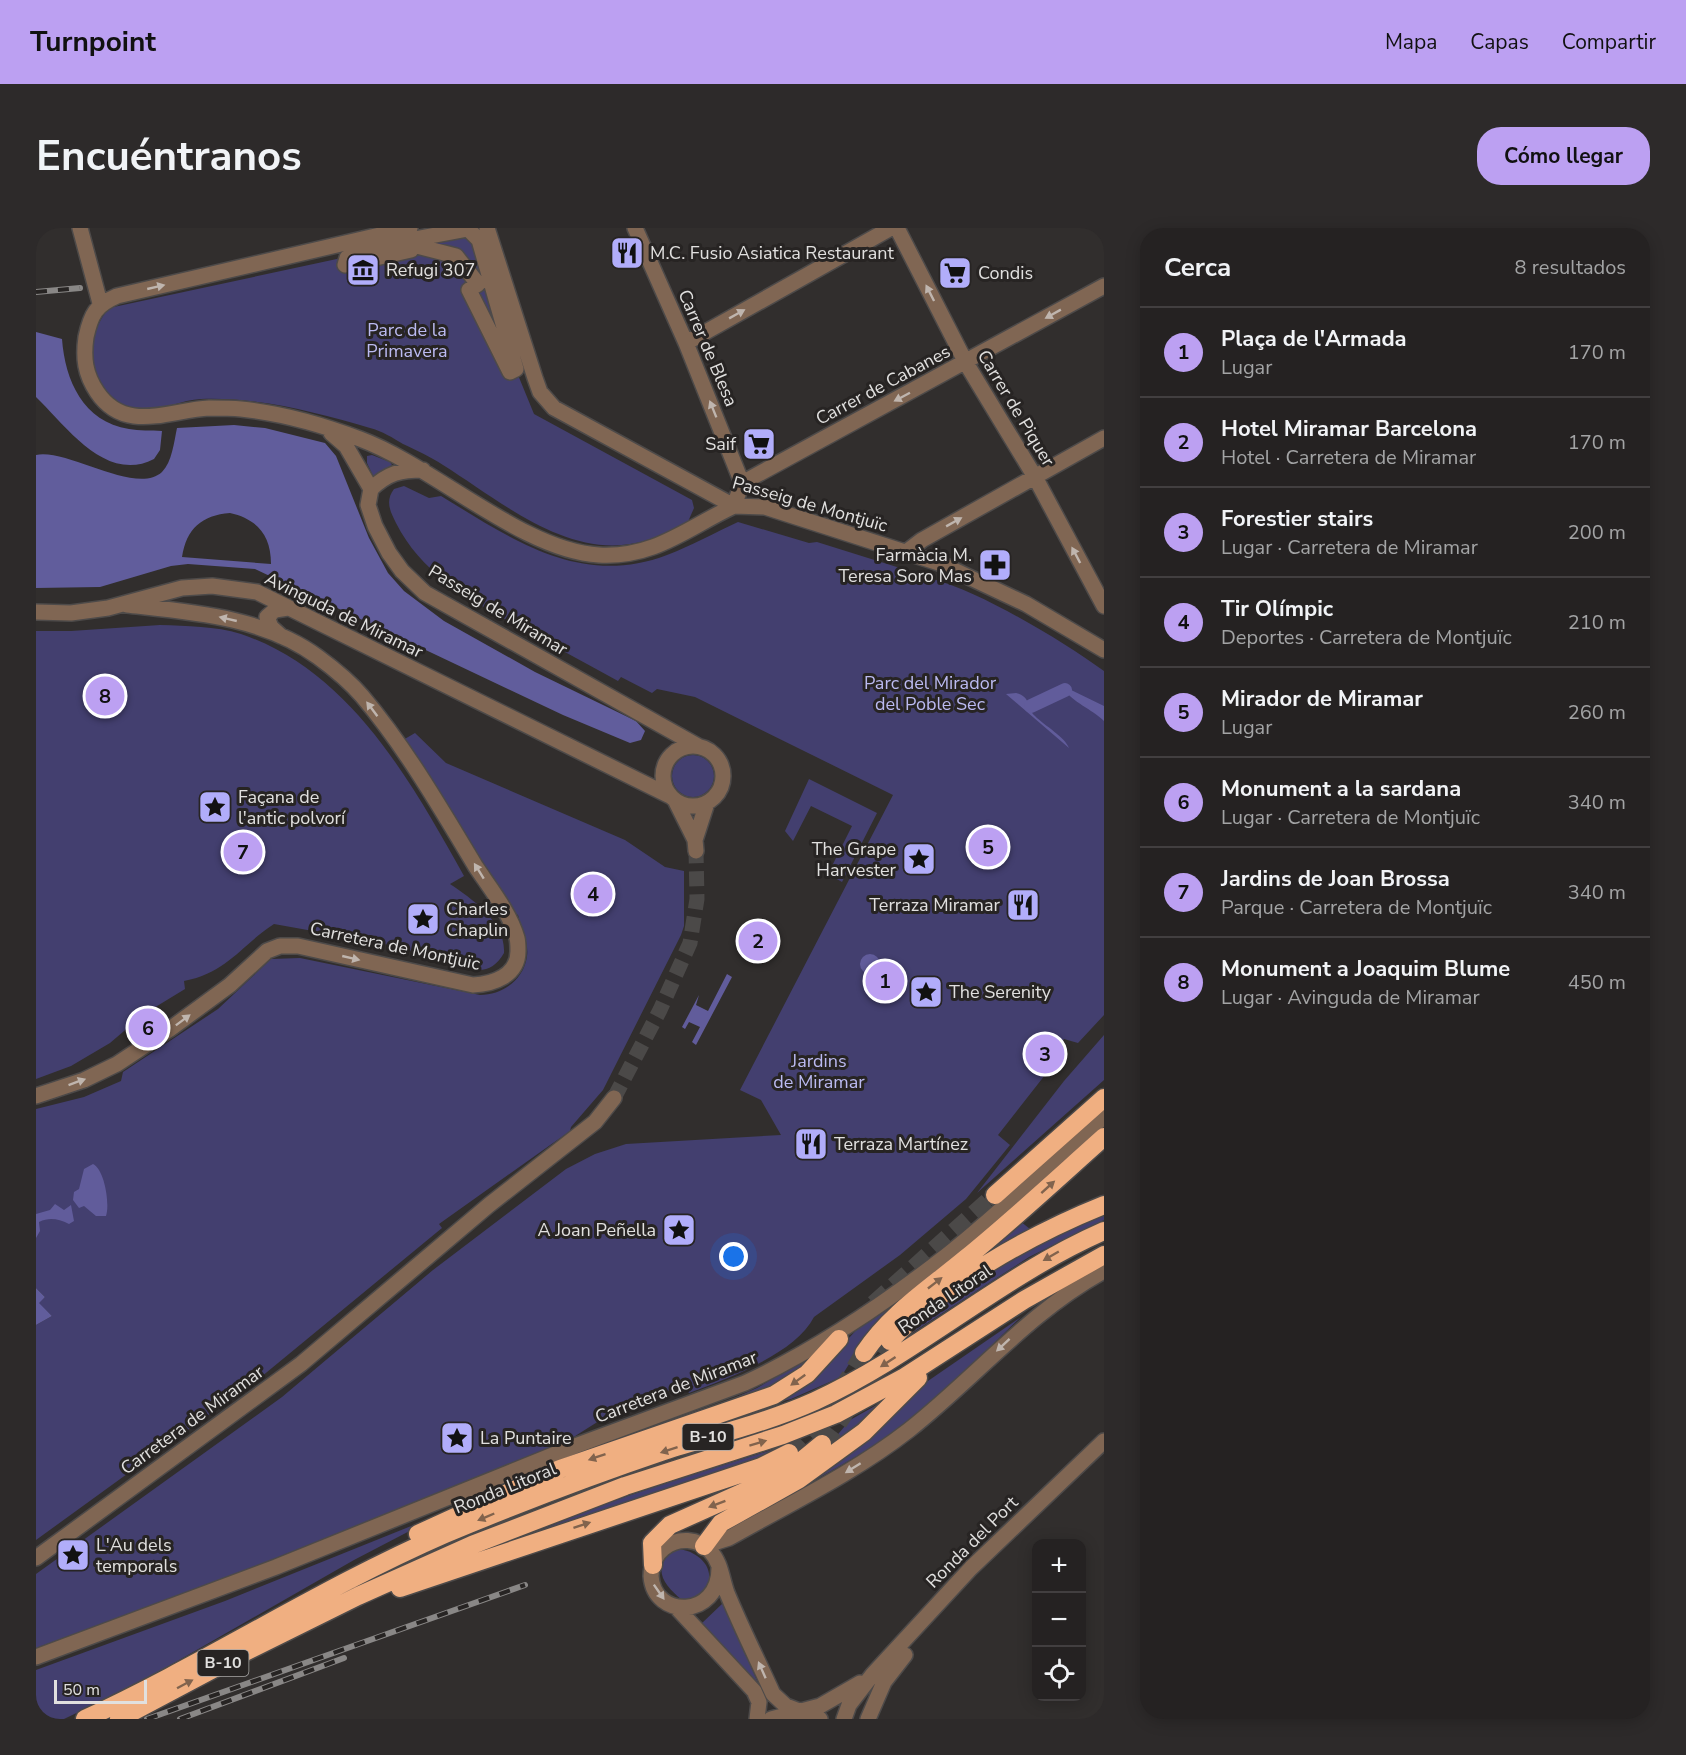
<!DOCTYPE html>
<html lang="es">
<head>
<meta charset="utf-8">
<style>
  body { margin:0; font-family:"Nunito Sans",sans-serif; background:#2d2a2a; color:#f1f3f6 }
  .controls { position:absolute; right:18px; bottom:18px; display:grid; overflow:hidden; border-radius:12px; box-shadow:0 3px 15px #0003 }
  .controls button { width:54px; height:54px; display:grid; place-items:center; padding:0; border:0; border-bottom:2px solid #423f40; background:#252222; color:#f1f3f6; font:30px sans-serif }
  .scale { position:absolute; left:18px; bottom:15px; width:93px; box-sizing:border-box; padding-left:6px; border:3px solid #e1e0df; border-top:0; font-size:16px; line-height:21px; white-space:nowrap; color:#e1e0df; -webkit-text-stroke:4px #272423; paint-order:stroke }
  .you { position:absolute; left:698px; top:1029px; width:21px; height:21px; margin:-15px; border:4px solid #fff; border-radius:50%; background:#1a73e8; box-shadow:0 0 0 9px #1a73e833 }
  .badge { display:grid; place-items:center; width:39px; height:39px; border-radius:50%; background:#bca0f2; color:#111; font-size:20px; font-weight:700 }
  .pin { position:absolute; translate:-50% -50%; border:3px solid #fff; box-shadow:0 2px 6px #0006 }
  .list { margin:0; padding:0; list-style:none }
  h2 { display:flex; justify-content:space-between; align-items:center; height:78px; margin:0; padding:0 24px; font-size:26px }
  h2 small { font-size:20px; font-weight:400; color:#a3a4a5 }
  .list li { display:grid; grid-template-columns:39px 1fr auto; gap:18px; align-items:center; box-sizing:border-box; height:90px; padding:0 24px; border-top:2px solid #423f40 }
  .list b { display:block; font-size:22px; white-space:nowrap }
  .list p { margin:0; font-size:20px; white-space:nowrap; color:#a3a4a5 }
  .list em { font-size:20px; font-style:normal; color:#a3a4a5 }
  .icon { flex:none; width:33px; height:33px; fill:none; stroke:currentColor; stroke-width:2; stroke-linecap:round; stroke-linejoin:round }
  .map { position:relative; flex:none; width:1068px; height:1491px; overflow:hidden; border-radius:24px }
  header { display:flex; align-items:center; gap:36px; box-sizing:border-box; height:84px; padding:0 30px; background:#bca0f2; color:#111 }
  header strong { font-size:28px }
  nav { display:flex; gap:33px; margin-inline-start:auto; font-size:21px }
  .intro { display:flex; align-items:center; justify-content:space-between; box-sizing:border-box; height:144px; padding:0 36px }
  h1 { margin:0; font-size:42px }
  .button { padding:15px 27px; border-radius:24px; background:#bca0f2; color:#111; font-size:21px; font-weight:700 }
  main { display:flex; gap:36px; padding:0 36px }
  aside { flex:1; background:#252222; border-radius:24px; box-shadow:0 3px 15px #0003 }
  .map>svg:first-child { display:block }
</style>
</head>
<body>
<header>
<strong>Turnpoint</strong>
<nav><a>Mapa</a><a>Capas</a><a>Compartir</a></nav>
</header>
<div class="intro"><h1>Encuéntranos</h1><a class="button">Cómo llegar</a></div>
<main>
<div class="map">
<svg width="1068" height="1491" viewBox="0 0 1068 1491">
  <rect width="100%" height="100%" fill="#312e2d"/>
  <path fill="#433f6f" d="M 431,3 L 441,13 L 473,125 L 498,186 L 656,272 L 658,280 L 651,296 C 635,302 617,312 600,315 C 529,330 463,272 407,237 C 395,229 380,222 367,216 C 357,210 346,203 334,200 C 279,184 223,169 165,171 C 138,172 110,194 81,175 C 47,152 49,109 73,80 Z
    M 336,227 L 354,234 L 356,237 L 338,250 L 331,235 L 331,228 Z
    M 368,258 L 393,270 L 405,268 C 476,311 544,360 631,327 C 655,318 678,305 702,294 L 773,315 L 781,314 L 880,345 L 879,351 C 886,353 891,349 897,351 C 947,365 1025,412 1068,443 L 1068,787 L 1042,815 L 1028,811 L 1009,847 L 962,907 L 974,917 L 930,971 L 864,1027 L 778,1089 C 759,1126 691,1151 653,1165 L 648,1157 L 582,1181 L 536,1210 L 432,1253 L 190,1350 L 0,1420 L 0,1346 L 246,1169 L 397,1042 L 530,941 L 559,926 L 590,916 L 745,907 L 725,872 L 704,862 L 857,567 L 659,469 L 621,461 L 616,465 L 585,449 L 582,453 C 550,435 517,418 485,400 C 435,372 387,348 360,295 C 354,283 349,273 358,261 Z
    M 124,397 C 151,398 179,398 205,406 C 314,443 375,553 428,648 L 414,656 C 436,671 470,694 468,725 C 459,740 450,744 433,741 L 429,736 L 344,715 L 238,696 C 203,719 192,744 148,753 L 149,761 L 108,786 L 74,815 L 35,838 L 0,851 L 0,403 L 35,403 Z
    M 379,505 L 410,535 L 589,612 L 629,639 L 648,643 L 648,698 L 645,707 L 567,862 L 535,899 L 534,903 L 403,996 L 406,1000 L 225,1149 L 0,1312 L 0,1097 L 16,1088 L 2,1075 L 9,1069 L 0,1060 L 0,881 L 48,869 L 85,853 L 87,844 L 182,781 L 235,731 L 264,730 L 444,767 C 466,767 488,752 491,728 C 493,715 485,699 482,687 L 477,684 L 399,556 L 367,512 Z
    M636 548a21 21 0 1 1 42 0a21 21 0 1 1-42 0Z
    M 773,551 L 841,585 L 806,654 L 792,646 L 816,598 L 775,578 L 757,613 L 749,603 Z
    M 1068,807 L 1068,852 L 941,965 L 1028,853 Z
    M 1068,984 L 1068,992 L 993,1029 L 859,1116 L 873,1100 L 972,1030 Z
    M 984,993 L 994,1001 L 924,1044 Z
    M 854,1080 L 836,1099 L 805,1149 L 755,1171 L 730,1177 L 782,1144 L 823,1099 Z
    M 985,1089 C 944,1128 904,1171 858,1204 C 825,1227 790,1246 755,1265 L 889,1155 Z
    M 780,1126 L 764,1143 L 748,1154 L 664,1185 L 721,1160 Z
    M 846,1174 L 847,1177 L 782,1230 L 814,1192 Z
    M 748,1218 L 727,1231 L 487,1310 C 571,1271 660,1246 748,1218 Z
    M 410,1284 L 318,1332 L 103,1455 L 28,1491 L 0,1491 L 0,1442 L 189,1373 Z
    M 640,1321 C 657,1321 679,1336 672,1356 C 671,1360 666,1365 664,1369 L 646,1372 C 627,1356 614,1339 640,1321 Z
    M 687,1375 L 723,1457 L 665,1396 Z"/>
  <path fill="#615d9c" fill-rule="evenodd" d="M 0,104 L 26,111 C 29,152 47,194 93,201 C 103,203 115,202 126,203 L 124,222 L 118,231 C 70,256 30,198 0,169 Z
    M 198,197 L 229,200 L 289,215 L 300,228 L 333,310 L 352,345 L 368,363 L 408,393 L 499,444 L 600,493 L 609,503 L 605,512 L 594,515 L 527,487 L 219,341 L 152,336 L 135,338 L 64,359 L 0,360 L 0,227 C 31,220 100,268 126,244 C 136,234 138,214 141,200 ZM 194,285 C 221,291 235,307 235,336 L 146,329 C 150,301 166,287 194,285 Z
    M 0,1060 L 9,1069 L 3,1075 L 16,1088 L 0,1097 Z"/>
  <path fill="#615c9b" d="M 1031,460 L 1068,478 L 1068,493 C 1056,481 1036,474 1028,461 Z
    M 980,465 C 996,469 990,480 999,488 C 1009,498 1029,509 1033,520 L 970,466 Z
    M824 736a10 10 0 1 1 20 0a10 10 0 1 1-20 0Z
    M 691,746 L 696,749 L 660,817 L 656,814 L 664,799 L 653,794 L 649,801 L 646,799 L 663,767 L 660,777 L 672,783 Z
    M 57,936 C 69,942 74,977 70,988 L 60,988 L 48,978 L 43,980 L 37,972 L 38,964 L 43,961 L 48,941 Z
    M 19,976 L 28,982 L 35,977 L 38,993 L 33,996 C 22,991 14,989 3,994 L 4,1003 L 0,1010 L 0,986 L 14,982 Z"/>
  <g fill="none" stroke-linecap="round" stroke-linejoin="round">
    <path stroke="#615c9b" stroke-width="14" d="M 995,478 L 1029,462"/>
    <path stroke="#4b4948" stroke-width="15" stroke-dasharray="15 8" stroke-linecap="butt" d="M 578,870 L 624,782 L 654,715 L 661,671 L 660,623"/>
    <path stroke="#4b4948" stroke-width="18" stroke-dasharray="18 9" stroke-linecap="butt" d="M 838,1076 L 959,967
      M 786,1216 C 813,1185 829,1146 854,1113
      M 753,1225 C 786,1198 806,1161 828,1125"/>
    <defs>
      <path id="minor" d="M 44,0 L 64,75
        M 374,0 L 81,68 C 60,77 55,86 50,109 C 47,130 49,146 61,164 C 89,206 133,182 173,180 C 184,180 195,180 205,181 C 245,185 287,197 324,211 C 399,239 487,323 563,327 C 619,330 651,300 698,278 L 706,255
        M 451,0 L 499,150 L 504,164 L 518,180 L 698,278 L 729,279 L 903,335 L 990,376 L 1068,422
        M 599,0 L 650,115 L 706,255
        M 861,0 L 930,135 L 999,249 L 1068,378
        M 432,1 L 443,12 L 480,141 L 474,144 L 433,62 L 442,56 L 420,28 L 373,16 L 375,22 L 309,37 L 311,30 L 368,13 Z
        M 650,115 L 855,0
        M 295,205 L 310,218 L 335,261 L 332,277 L 339,298 L 353,325 L 366,343 L 389,365 L 662,518
        M 706,255 L 1068,58
        M 335,261 C 352,245 364,242 387,242
        M 869,325 L 886,312 L 1068,210
        M 0,384 L 35,385 L 72,380 L 146,360 L 176,358 L 221,364 L 634,568
        M 245,408 L 235,399 L 231,389 L 239,382 L 252,380
        M627 548a30 30 0 1 1 60 0a30 30 0 1 1-60 0Z
        M 640,574 L 659,612 L 660,623
        M 659,612 L 671,575
        M 0,868 L 48,852 L 81,836 L 134,801 L 194,757 L 231,723 L 244,718 L 262,718 L 437,757 C 457,756 482,748 482,723 C 482,720 482,714 481,710 C 474,685 454,660 440,639 C 405,581 370,520 326,468 C 314,454 297,440 282,429 C 228,389 155,384 91,377
        M 668,1318 L 693,1310 C 753,1276 818,1245 873,1202 C 940,1149 993,1084 1068,1043
        M 0,1330 L 265,1136 L 453,977 L 559,894 L 578,870
        M 683,1340 C 683,1390 618,1392 615,1348 C 615,1337 620,1326 628,1320 C 642,1309 662,1310 674,1323 C 685,1334 686,1352 691,1365 C 705,1399 722,1433 737,1466 L 750,1478 L 784,1491
        M 640,1379 L 718,1463 L 723,1474 L 721,1491
        M 0,1429 L 240,1339 L 539,1218 L 709,1155 C 780,1122 848,1076 910,1028 C 965,985 1015,934 1068,889
        M 735,1491 L 784,1478 L 824,1455
        M 808,1491 L 813,1477 L 837,1446 L 935,1340 L 1068,1213
        M 832,1491 L 848,1454 L 869,1427"/>
      <path id="highway" d="M 959,967 L 1068,870
        M 854,1113 C 905,1056 998,1005 1068,977
        M 828,1125 C 855,1085 893,1061 929,1031 C 977,992 1022,950 1068,909
        M 382,1306 L 524,1241 L 738,1167 L 771,1146 L 803,1111
        M 668,1318 L 685,1295 L 762,1252 L 828,1204 L 882,1150
        M 617,1337 L 616,1315 L 634,1297 L 752,1244 L 786,1216
        M 364,1360 L 725,1239 L 753,1225
        M 49,1491 C 172,1434 285,1360 409,1306 C 481,1276 554,1248 628,1223 C 678,1207 730,1195 779,1173 C 881,1126 965,1048 1068,1003
        M 83,1491 L 209,1424 L 322,1368 L 436,1317 L 589,1258 L 747,1207 L 800,1186 L 867,1150 L 988,1072 L 1068,1027"/>
    </defs>
    <use href="#minor" stroke="#4d4a49" stroke-width="18"/>
    <use href="#highway" stroke="#4d4a49" stroke-width="21"/>
    <use href="#minor" stroke="#806653" stroke-width="15"/>
    <use href="#highway" stroke="#f0af81" stroke-width="18"/>
    <defs>
      <path id="rail" d="M 0,64 L 44,60
        M 111,1491 L 489,1357
        M 144,1491 L 308,1430"/>
    </defs>
    <use href="#rail" stroke="#898786" stroke-width="6"/>
    <use href="#rail" stroke="#272423" stroke-width="4" stroke-dasharray="11" stroke-linecap="butt"/>
  </g>
  <defs><path id="oneway-solid" d="M-6-.8H1V-3.2L6.5 0L1 3.2V.8H-6Z" transform="scale(1.5)"/></defs>
  <g fill="#bfb5ae">
    <use href="#oneway-solid" transform="translate(120 59) rotate(-13)"/>
    <use href="#oneway-solid" transform="translate(894 65) rotate(-117)"/>
    <use href="#oneway-solid" transform="translate(701 86) rotate(-29)"/>
    <use href="#oneway-solid" transform="translate(1017 86) rotate(151)"/>
    <use href="#oneway-solid" transform="translate(866 169) rotate(152)"/>
    <use href="#oneway-solid" transform="translate(677 181) rotate(-112)"/>
    <use href="#oneway-solid" transform="translate(918 294) rotate(-29)"/>
    <use href="#oneway-solid" transform="translate(1040 327) rotate(-118)"/>
    <use href="#oneway-solid" transform="translate(192 391) rotate(-167)"/>
    <use href="#oneway-solid" transform="translate(336 481) rotate(-127)"/>
    <use href="#oneway-solid" transform="translate(443 643) rotate(-122)"/>
    <use href="#oneway-solid" transform="translate(315 730) rotate(13)"/>
    <use href="#oneway-solid" transform="translate(147 792) rotate(-37)"/>
    <use href="#oneway-solid" transform="translate(41 854) rotate(-20)"/>
    <use href="#oneway-solid" transform="translate(967 1117) rotate(137)"/>
    <use href="#oneway-solid" transform="translate(817 1240) rotate(148)"/>
    <use href="#oneway-solid" transform="translate(623 1364) rotate(55)"/>
    <use href="#oneway-solid" transform="translate(726 1442) rotate(-114)"/>
  </g>
  <g fill="#81634d">
    <use href="#oneway-solid" transform="translate(1012 959) rotate(-42)"/>
    <use href="#oneway-solid" transform="translate(1015 1028) rotate(150)"/>
    <use href="#oneway-solid" transform="translate(899 1055) rotate(-38)"/>
    <use href="#oneway-solid" transform="translate(852 1134) rotate(147)"/>
    <use href="#oneway-solid" transform="translate(762 1152) rotate(144)"/>
    <use href="#oneway-solid" transform="translate(722 1215) rotate(-17)"/>
    <use href="#oneway-solid" transform="translate(633 1222) rotate(162)"/>
    <use href="#oneway-solid" transform="translate(561 1229) rotate(161)"/>
    <use href="#oneway-solid" transform="translate(681 1276) rotate(159)"/>
    <use href="#oneway-solid" transform="translate(450 1289) rotate(157)"/>
    <use href="#oneway-solid" transform="translate(546 1297) rotate(-18)"/>
    <use href="#oneway-solid" transform="translate(149 1456) rotate(-28)"/>
  </g>
  <defs>
    <symbol id="restaurant-square" viewBox="-11 -11 22 22"><rect x="-9" y="-9" width="18" height="18" rx="4" fill="#b1adfa" stroke="#272423"/><path d="M-5-6h1v4h1v-4h1v4h1v-4h1v5L-1.5 .5V6h-2V.5L-5-1ZM5-6V6H3V1.5H1.5Q1.5-4 5-6Z" fill="#111"/></symbol>
    <symbol id="museum-square" viewBox="-11 -11 22 22"><rect x="-9" y="-9" width="18" height="18" rx="4" fill="#b1adfa" stroke="#272423"/><path d="M0-6L6-3V-2H-6V-3ZM-5-1h2V3h-2ZM-1-1h2V3h-2ZM3-1h2V3H3ZM-6 4H6V6H-6Z" fill="#111"/></symbol>
    <symbol id="supermarket-square" viewBox="-11 -11 22 22"><rect x="-9" y="-9" width="18" height="18" rx="4" fill="#b1adfa" stroke="#272423"/><path d="M-6-5.5h2.5l.6 2H6L4.5 2H-2.5L-4.4-4H-6ZM-1.5 3.2a1.3 1.3 0 1 0 .1 0ZM3 3.2a1.3 1.3 0 1 0 .1 0Z" fill="#111"/></symbol>
    <symbol id="pharmacy-square" viewBox="-11 -11 22 22"><rect x="-9" y="-9" width="18" height="18" rx="4" fill="#b1adfa" stroke="#272423"/><path d="M-2-6h4v4h4v4h-4v4h-4v-4h-4v-4h4Z" fill="#111"/></symbol>
    <symbol id="sight-square" viewBox="-11 -11 22 22"><rect x="-9" y="-9" width="18" height="18" rx="4" fill="#b1adfa" stroke="#272423"/><path d="M0-6L1.8-2.2L6-1.7L2.9 1.2L3.7 5.4L0 3.3L-3.7 5.4L-2.9 1.2L-6-1.7L-1.8-2.2Z" fill="#111"/></symbol>
  </defs>
  <g fill-rule="evenodd">
    <use href="#restaurant-square" x="572" y="6" width="38" height="38"/>
    <use href="#museum-square" x="308" y="23" width="38" height="38"/>
    <use href="#supermarket-square" x="900" y="26" width="38" height="38"/>
    <use href="#supermarket-square" x="704" y="197" width="38" height="38"/>
    <use href="#pharmacy-square" x="940" y="318" width="38" height="38"/>
    <use href="#sight-square" x="160" y="560" width="38" height="38"/>
    <use href="#sight-square" x="864" y="612" width="38" height="38"/>
    <use href="#restaurant-square" x="968" y="658" width="38" height="38"/>
    <use href="#sight-square" x="368" y="672" width="38" height="38"/>
    <use href="#sight-square" x="871" y="745" width="38" height="38"/>
    <use href="#restaurant-square" x="756" y="897" width="38" height="38"/>
    <use href="#sight-square" x="624" y="983" width="38" height="38"/>
    <use href="#sight-square" x="402" y="1191" width="38" height="38"/>
    <use href="#sight-square" x="18" y="1308" width="38" height="38"/>
  </g>
  <g text-anchor="middle" dominant-baseline="central" stroke-width="6" stroke-linejoin="round" paint-order="stroke">
    <g fill="#272423" stroke="#a9a8a7" stroke-width="1.5">
      <rect x="646.5" y="1196" width="51" height="26" rx="4.5"/>
      <rect x="161.5" y="1422" width="51" height="26" rx="4.5"/>
    </g>
    <g font-size="16" font-weight="bold" fill="#e1e0df">
      <text x="672" y="1209">B-10</text>
      <text x="187" y="1435">B-10</text>
    </g>
    <g font-size="18" fill="#e1e0df" stroke="#272423" text-anchor="start">
      <text x="614" y="25">M.C. Fusio Asiatica Restaurant</text>
      <text x="350" y="42">Refugi 307</text>
      <text x="942" y="45">Condis</text>
      <text x="700" y="216" text-anchor="end">Saif</text>
      <text x="936" y="327" text-anchor="end">Farmàcia M.<tspan x="936" dy="21">Teresa Soro Mas</tspan></text>
      <text x="202" y="569">Façana de<tspan x="202" dy="21">l'antic polvorí</tspan></text>
      <text x="860" y="621" text-anchor="end">The Grape<tspan x="860" dy="21">Harvester</tspan></text>
      <text x="964" y="677" text-anchor="end">Terraza Miramar</text>
      <text x="410" y="681">Charles<tspan x="410" dy="21">Chaplin</tspan></text>
      <text x="913" y="764">The Serenity</text>
      <text x="798" y="916">Terraza Martínez</text>
      <text x="620" y="1002" text-anchor="end">A Joan Peñella</text>
      <text x="444" y="1210">La Puntaire</text>
      <text x="60" y="1317">L'Au dels<tspan x="60" dy="21">temporals</tspan></text>
    </g>
    <g font-size="18" fill="#bbbaf1" stroke="#272423">
      <text x="371" y="102">Parc de la<tspan x="371" dy="21">Primavera</tspan></text>
      <text x="894" y="455">Parc del Mirador<tspan x="894" dy="21">del Poble Sec</tspan></text>
      <text x="783" y="833">Jardins<tspan x="783" dy="21">de Miramar</tspan></text>
    </g>
    <g font-size="18" fill="#e1e0df" stroke="#272423">
      <text transform="translate(672 120) rotate(67)">Carrer de Blesa</text>
      <text transform="translate(847 157) rotate(-28)">Carrer de Cabanes</text>
      <text transform="translate(980 180) rotate(59)">Carrer de Piquer</text>
      <text transform="translate(774 276) rotate(16)">Passeig de Montjuïc</text>
      <text transform="translate(462 382) rotate(31)">Passeig de Miramar</text>
      <text transform="translate(308 387) rotate(26)">Avinguda de Miramar</text>
      <text transform="translate(359 718) rotate(12)">Carretera de Montjuïc</text>
      <text transform="translate(909 1071) rotate(-34)">Ronda Litoral</text>
      <text transform="translate(640 1159) rotate(-21)">Carretera de Miramar</text>
      <text transform="translate(156 1192) rotate(-36)">Carretera de Miramar</text>
      <text transform="translate(469 1260) rotate(-22)">Ronda Litoral</text>
      <text transform="translate(936 1314) rotate(-45)">Ronda del Port</text>
    </g>
  </g>
</svg>
<div class="controls">
<button>+</button>
<button>−</button>
<button><svg class="icon" aria-label="locate" viewBox="0 0 24 24"><circle cx="12" cy="12" r="6"/><path d="M12 2v4M12 18v4M2 12h4M18 12h4"/></svg></button>
</div>
<div class="scale">50 m</div>
<div class="you"></div>
<div class="pin badge" style="left:849px;top:753px">1</div>
<div class="pin badge" style="left:722px;top:713px">2</div>
<div class="pin badge" style="left:1009px;top:826px">3</div>
<div class="pin badge" style="left:557px;top:666px">4</div>
<div class="pin badge" style="left:952px;top:619px">5</div>
<div class="pin badge" style="left:112px;top:800px">6</div>
<div class="pin badge" style="left:207px;top:624px">7</div>
<div class="pin badge" style="left:69px;top:468px">8</div>
</div>
<aside>
<h2>Cerca<small>8 resultados</small></h2>
<ul class="list">
<li><span class="badge">1</span><div><b>Plaça de l'Armada</b><p>Lugar</p></div><em>170 m</em></li>
<li><span class="badge">2</span><div><b>Hotel Miramar Barcelona</b><p>Hotel · Carretera de Miramar</p></div><em>170 m</em></li>
<li><span class="badge">3</span><div><b>Forestier stairs</b><p>Lugar · Carretera de Miramar</p></div><em>200 m</em></li>
<li><span class="badge">4</span><div><b>Tir Olímpic</b><p>Deportes · Carretera de Montjuïc</p></div><em>210 m</em></li>
<li><span class="badge">5</span><div><b>Mirador de Miramar</b><p>Lugar</p></div><em>260 m</em></li>
<li><span class="badge">6</span><div><b>Monument a la sardana</b><p>Lugar · Carretera de Montjuïc</p></div><em>340 m</em></li>
<li><span class="badge">7</span><div><b>Jardins de Joan Brossa</b><p>Parque · Carretera de Montjuïc</p></div><em>340 m</em></li>
<li><span class="badge">8</span><div><b>Monument a Joaquim Blume</b><p>Lugar · Avinguda de Miramar</p></div><em>450 m</em></li>
</ul>
</aside>
</main>
</body>
</html>
